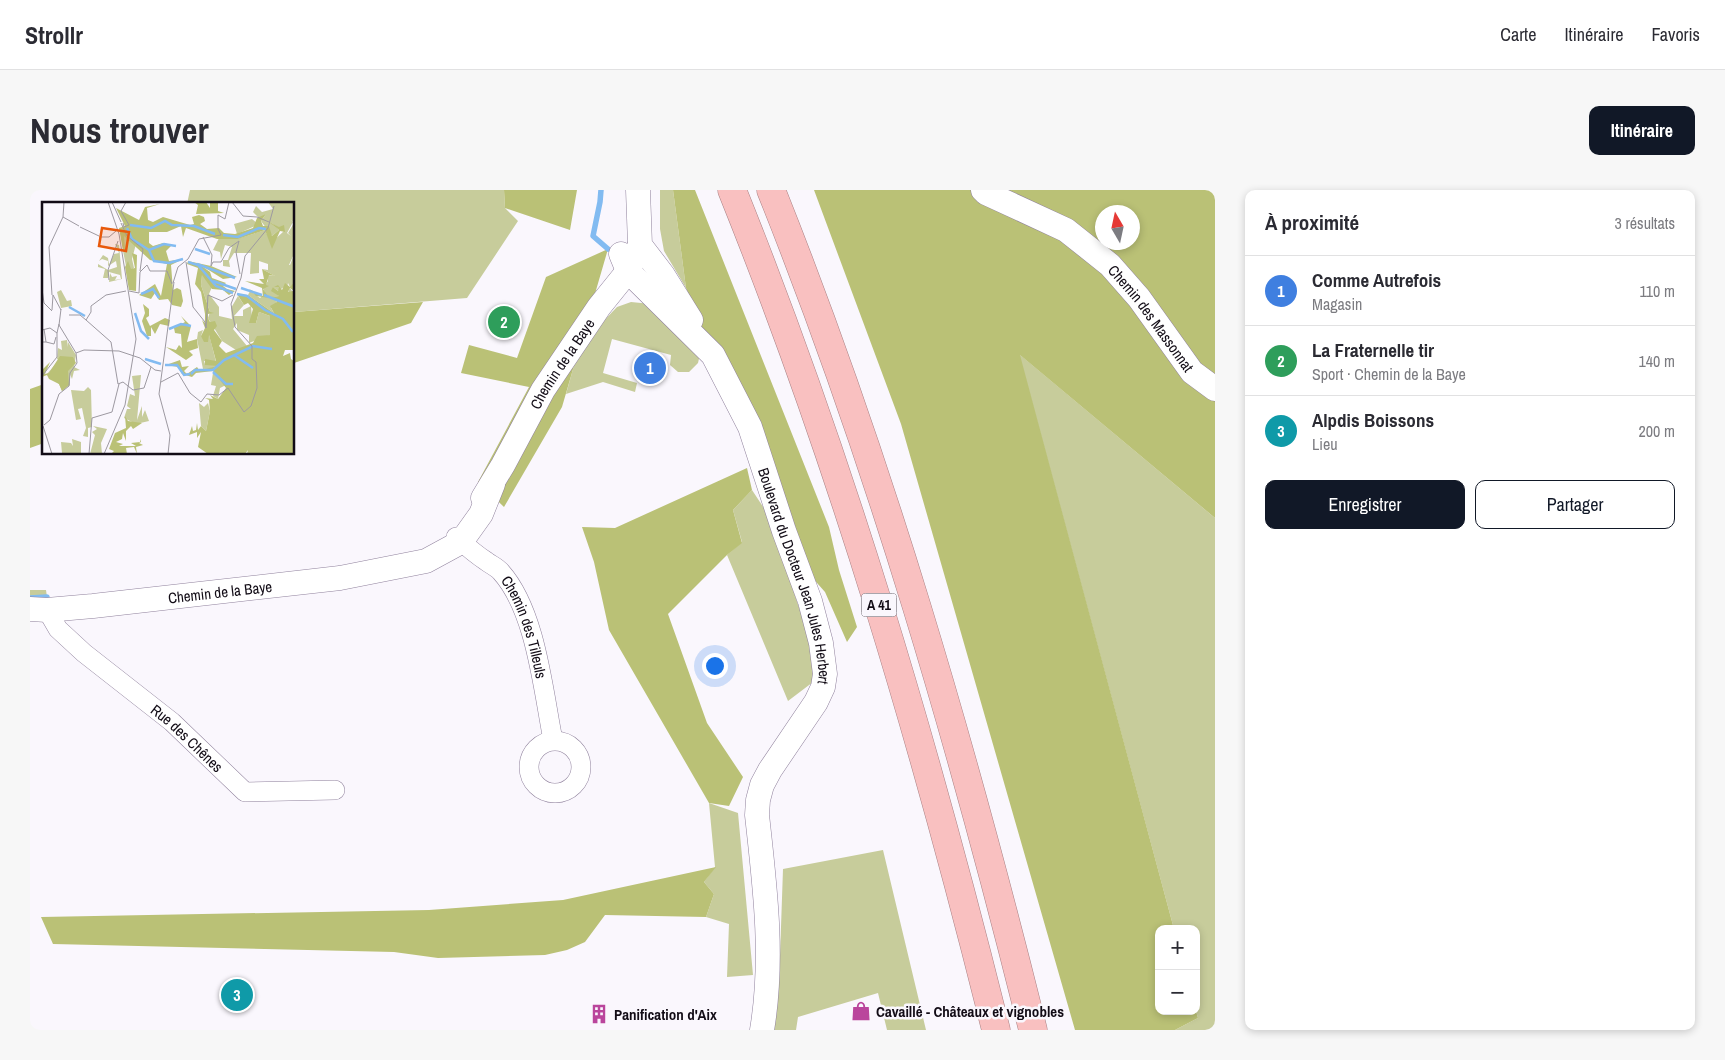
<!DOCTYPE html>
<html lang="fr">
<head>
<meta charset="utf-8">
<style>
  body { margin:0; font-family:"Archivo Narrow",sans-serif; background:#f7f7f7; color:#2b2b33 }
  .controls { position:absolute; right:15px; bottom:15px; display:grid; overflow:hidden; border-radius:10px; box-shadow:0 2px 8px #0003 }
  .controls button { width:45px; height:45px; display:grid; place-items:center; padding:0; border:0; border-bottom:1px solid #e1e1e2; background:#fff; color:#2b2b33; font:25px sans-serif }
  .compass { position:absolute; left:1065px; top:15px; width:45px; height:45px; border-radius:50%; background:#fff; box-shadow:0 2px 8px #0003; rotate:351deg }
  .you { position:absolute; left:684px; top:475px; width:18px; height:18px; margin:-12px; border:4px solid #fff; border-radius:50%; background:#1a73e8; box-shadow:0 0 0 8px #1a73e833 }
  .badge { display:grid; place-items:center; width:32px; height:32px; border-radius:50%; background:#111827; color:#fff; font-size:16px; font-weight:700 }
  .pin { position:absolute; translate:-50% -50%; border:2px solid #fff; box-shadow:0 1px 5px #0006 }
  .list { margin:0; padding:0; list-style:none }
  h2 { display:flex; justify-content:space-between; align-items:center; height:65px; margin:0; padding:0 20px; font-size:21px }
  h2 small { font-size:16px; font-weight:400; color:#7c7c81 }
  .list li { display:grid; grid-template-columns:32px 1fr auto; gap:15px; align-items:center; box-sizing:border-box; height:70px; padding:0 20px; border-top:1px solid #e1e1e2 }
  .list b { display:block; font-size:19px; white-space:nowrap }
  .list p { margin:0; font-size:16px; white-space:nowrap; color:#7c7c81 }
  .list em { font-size:16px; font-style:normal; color:#7c7c81 }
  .actions { display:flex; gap:10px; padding:15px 20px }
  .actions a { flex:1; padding:11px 0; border:1px solid #111827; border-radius:10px; text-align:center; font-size:18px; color:#111827 }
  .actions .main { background:#111827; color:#fff }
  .map { position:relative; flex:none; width:1185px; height:840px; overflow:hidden; border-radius:10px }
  header { display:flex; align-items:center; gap:30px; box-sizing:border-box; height:70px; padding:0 25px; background:#fff; border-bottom:1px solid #e1e1e2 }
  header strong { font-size:24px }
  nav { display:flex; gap:28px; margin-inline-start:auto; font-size:18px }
  .intro { display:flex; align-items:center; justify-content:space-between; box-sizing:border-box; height:120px; padding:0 30px }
  h1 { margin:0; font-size:35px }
  .button { padding:12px 22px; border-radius:10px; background:#111827; color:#fff; font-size:18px; font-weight:700 }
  main { display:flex; gap:30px; padding:0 30px }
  aside { flex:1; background:#fff; border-radius:10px; box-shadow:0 2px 8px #0003 }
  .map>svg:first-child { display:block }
</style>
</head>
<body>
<header>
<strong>Strollr</strong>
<nav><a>Carte</a><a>Itinéraire</a><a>Favoris</a></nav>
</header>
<div class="intro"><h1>Nous trouver</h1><a class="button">Itinéraire</a></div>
<main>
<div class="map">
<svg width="1185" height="840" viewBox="0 0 1185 840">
  <rect width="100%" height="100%" fill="#faf7fd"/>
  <path fill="#c7cc9b" d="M 160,0 L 474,0 L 475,18 L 488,31 L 437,108 L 264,122 L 264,14 L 157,14 Z
    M 630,0 L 643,0 L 656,98 L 634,61 L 630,39 Z
    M 601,112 L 621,114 L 670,164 L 668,173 L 659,182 L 648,182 L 640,175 L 641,165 L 582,149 L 573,183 L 607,193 L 605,202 L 573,192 L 536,204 L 545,172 L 565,140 L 587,117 Z
    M 989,164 L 1185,328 L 1185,840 L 1145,840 L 1168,828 L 1166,821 L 1166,739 L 1144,739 Z
    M 722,300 L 739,326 L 780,451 L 787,489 L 758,511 L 697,365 L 712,352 L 703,320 Z
    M 0,400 L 16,400 L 17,407 L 0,408 Z
    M 679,613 L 708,623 L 723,785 L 697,787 L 699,734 L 676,727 L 684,704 L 674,692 L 685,677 Z
    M 853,660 L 896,840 L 857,840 L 848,803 L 768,827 L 766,840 L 742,840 L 749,795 L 753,679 Z"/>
  <path fill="#bac176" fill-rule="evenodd" d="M 474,0 L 547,0 L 540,40 L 475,18 Z
    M 643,0 L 665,0 L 799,337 L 809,380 L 827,437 L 817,452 L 795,402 L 772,376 L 754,341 L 656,98 Z
    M 784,0 L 1185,0 L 1185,328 L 990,165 L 1144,739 L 1129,739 L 1129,821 L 1166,821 L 1168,828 L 1145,840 L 1045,840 L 871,234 ZM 1072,22 L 1102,22 L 1102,52 L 1072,52 Z
    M 578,59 L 532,217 L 474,317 L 448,292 L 499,197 L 431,183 L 439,155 L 487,168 L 516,87 Z
    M 393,112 L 381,133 L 264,173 L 264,122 Z
    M 14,194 L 14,253 L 0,258 L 0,199 Z
    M 717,278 L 722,300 L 703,320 L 712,353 L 697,365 L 638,424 L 677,533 L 713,587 L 699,616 L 679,613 L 579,440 L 564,372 L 552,337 L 585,338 Z
    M 686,677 L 674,692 L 684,704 L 676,727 L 575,725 L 555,752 L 537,760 L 515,765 L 408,768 L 364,762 L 23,754 L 11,727 L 399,720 L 533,710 Z"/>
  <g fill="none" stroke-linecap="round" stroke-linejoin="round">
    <path stroke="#82bbf1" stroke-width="5.5" d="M 571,0 L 570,12 L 563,46 L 578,59
      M 0,408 L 17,407"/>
    <defs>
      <g id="minor">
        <path id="s1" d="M 426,347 C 435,355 445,364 456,371 C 461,375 467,377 471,382 C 506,421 513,500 523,550"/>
        <path id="s2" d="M 17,420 L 28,439 L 54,463 L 142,532 L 215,602 L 305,600"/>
        <circle cx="525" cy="577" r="26"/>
      </g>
      <g id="tertiary">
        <path d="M 608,0 L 610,55 L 633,85 L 661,130"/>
        <path id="s3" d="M 953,0 L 956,3 L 1036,40 L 1080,75 L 1109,108 L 1162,182 L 1185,199"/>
        <path id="s4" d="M 591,64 L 598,81 L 683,165 L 720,237 L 754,341 L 780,411 L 791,453 L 795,484 L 793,497 L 786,512 L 740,580 L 732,595 L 728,610 L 727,625 C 735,697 744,768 732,840"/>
        <path id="s5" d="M 453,308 L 473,275 L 513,200 L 569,117 L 598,81 L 610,55"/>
        <path id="s6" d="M 0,419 L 17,420 L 63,416 L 310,388 L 396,371 L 431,352 L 451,324 L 463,294"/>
      </g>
      <path id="motorway" d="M 702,0 C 812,273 895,555 966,840
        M 741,0 C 850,272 932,555 1003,840"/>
    </defs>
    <use href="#minor" stroke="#90829d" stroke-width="20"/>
    <use href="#tertiary" stroke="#90829d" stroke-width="25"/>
    <use href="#motorway" stroke="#a88184" stroke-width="29"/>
    <use href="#minor" stroke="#fff" stroke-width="19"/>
    <use href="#tertiary" stroke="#fff" stroke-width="24"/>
    <use href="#motorway" stroke="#f9c0c0" stroke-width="28"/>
  </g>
  <defs>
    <symbol id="shop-bare" viewBox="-9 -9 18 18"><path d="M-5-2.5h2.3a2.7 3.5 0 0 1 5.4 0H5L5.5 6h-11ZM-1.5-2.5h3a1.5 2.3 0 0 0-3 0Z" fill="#ba459c" stroke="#faf7fd" stroke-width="2.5" paint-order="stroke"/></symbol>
    <symbol id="building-bare" viewBox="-9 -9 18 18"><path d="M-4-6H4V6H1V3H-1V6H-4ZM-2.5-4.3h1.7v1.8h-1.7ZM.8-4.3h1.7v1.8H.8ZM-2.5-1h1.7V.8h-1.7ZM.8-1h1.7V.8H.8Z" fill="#ba459c" stroke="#faf7fd" stroke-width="2.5" paint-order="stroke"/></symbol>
  </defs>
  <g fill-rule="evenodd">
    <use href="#shop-bare" x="817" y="807" width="28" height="28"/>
    <use href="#building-bare" x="555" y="810" width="28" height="28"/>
  </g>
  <g text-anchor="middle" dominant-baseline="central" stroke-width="5" stroke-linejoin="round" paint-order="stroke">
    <rect fill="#faf7fd" stroke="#58525b" stroke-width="1" x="831.5" y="403.5" width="35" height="23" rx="4"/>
    <g font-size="14" font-weight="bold" fill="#120c16">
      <text x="849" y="415">A 41</text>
    </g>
    <g font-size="15" fill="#120c16" stroke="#faf7fd">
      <text stroke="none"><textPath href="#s3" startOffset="216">Chemin des Massonnat</textPath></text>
      <text stroke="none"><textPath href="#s5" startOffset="156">Chemin de la Baye</textPath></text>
      <text stroke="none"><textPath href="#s4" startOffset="375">Boulevard du Docteur Jean Jules Herbert</textPath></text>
      <text stroke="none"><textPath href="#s6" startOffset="191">Chemin de la Baye</textPath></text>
      <text stroke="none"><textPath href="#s1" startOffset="118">Chemin des Tilleuls</textPath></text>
      <text stroke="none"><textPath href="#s2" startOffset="191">Rue des Chênes</textPath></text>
    </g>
    <g font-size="15" font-weight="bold" fill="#120c16" stroke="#faf7fd" text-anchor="start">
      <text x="846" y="821">Cavaillé - Châteaux et vignobles</text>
      <text x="584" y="824">Panification d'Aix</text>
    </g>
  </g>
  <g transform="translate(12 12)">
    <rect width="252" height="252" fill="#faf7fd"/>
    <path d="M 226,0 L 252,0 L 252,20 L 249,18 L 251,20 L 245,31 L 249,34 L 246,31 L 252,21 L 252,52 L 247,63 L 242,62 L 248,63 L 252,53 L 252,80 L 248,86 L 252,92 L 246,91 L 248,85 L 246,81 L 244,91 L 241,89 L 242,85 L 236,89 L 231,85 L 237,94 L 231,95 L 235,101 L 229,106 L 232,111 L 206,93 L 208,89 L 218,96 L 223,92 L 221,86 L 226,79 L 225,73 L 233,74 L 220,67 L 226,68 L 226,62 L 217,59 L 217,71 L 208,72 L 209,51 L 192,51 L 187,59 L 188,65 L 181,64 L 181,58 L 186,58 L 190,45 L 183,43 L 179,57 L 178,50 L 171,48 L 177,36 L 195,37 L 223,28 L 229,41 L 242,29 L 229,21 L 237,28 L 230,34 L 219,19 L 224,12 L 218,17 L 211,10 L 214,4 L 220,10 L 231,7 ZM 210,17 L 215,21 L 213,24 L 195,32 L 192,22 ZM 82,33 L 94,42 L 90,57 L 92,66 L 87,70 L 87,79 L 81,49 ZM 73,42 L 77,43 L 80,77 L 67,80 L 68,71 L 70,75 L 75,74 L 73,78 L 79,77 L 78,73 L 67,70 L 66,76 L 61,76 L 63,67 L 56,65 L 56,62 L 66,68 L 75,65 L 74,59 L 66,64 L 66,59 L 60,57 L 57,59 L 61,53 L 66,56 L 67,63 L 72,52 L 77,51 ZM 160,72 L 170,85 L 167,92 L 177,105 L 177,114 L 190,117 L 189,106 L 196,94 L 202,103 L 192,114 L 201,114 L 201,108 L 209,104 L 210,117 L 214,121 L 217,110 L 228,114 L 228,133 L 207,141 L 207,133 L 195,128 L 195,121 L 191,127 L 205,144 L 194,148 L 180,139 L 166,116 L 168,110 L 159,83 ZM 19,88 L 25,99 L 29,98 L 30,104 L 19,106 L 15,90 ZM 161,128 L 159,134 L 167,132 L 174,160 L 162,159 L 163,162 L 174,162 L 177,164 L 176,166 L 161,167 L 155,137 L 156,130 ZM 25,138 L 26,145 L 26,140 L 34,153 L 32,165 L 38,168 L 32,169 L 30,177 L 28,172 L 28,183 L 20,189 L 17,182 L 5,172 L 17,158 L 15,157 L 16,146 L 20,148 L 19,139 ZM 171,171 L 177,174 L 184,183 L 178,186 L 176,197 L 171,194 L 174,184 L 169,183 ZM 99,173 L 95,218 L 100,204 L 100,215 L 103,208 L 107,219 L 94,222 L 82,216 L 85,207 L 89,207 L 85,204 L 88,192 L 93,194 L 90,174 ZM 46,185 L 49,188 L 50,225 L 46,226 L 46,235 L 41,234 L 44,226 L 40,206 L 36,207 L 39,217 L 34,218 L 29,188 L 42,189 ZM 157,201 L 162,205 L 166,201 L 168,209 L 164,229 L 159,224 ZM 51,224 L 65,227 L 59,241 L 60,252 L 48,252 L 53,233 L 50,230 L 55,227 ZM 30,237 L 39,240 L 39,252 L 20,251 L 19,240 L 29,241 L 31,244 Z" fill="#c7cc9b"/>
    <path d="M 164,0 L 168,6 L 168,0 L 176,0 L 176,9 L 182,11 L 154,12 L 156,3 L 152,0 ZM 118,2 L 105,6 L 106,18 L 111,20 L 121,15 L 148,23 L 152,22 L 150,15 L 157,13 L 162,15 L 163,19 L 158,22 L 165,27 L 177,26 L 182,31 L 193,32 L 211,26 L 215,16 L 224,12 L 219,19 L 221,24 L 227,24 L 230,34 L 237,28 L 227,20 L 237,25 L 242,23 L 243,30 L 238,29 L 230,47 L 223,28 L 196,37 L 175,37 L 144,26 L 141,35 L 139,24 L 125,30 L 107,30 L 107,41 L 111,44 L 121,41 L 130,43 L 124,49 L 127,59 L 141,57 L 129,63 L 131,88 L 135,86 L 139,88 L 141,99 L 139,105 L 130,103 L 126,97 L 117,98 L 113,91 L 109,97 L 97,93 L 113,82 L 119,94 L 125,62 L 108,58 L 82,34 L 83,48 L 81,49 L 77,26 L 83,24 L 74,6 L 97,18 L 103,5 ZM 90,51 L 95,53 L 94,89 L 87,88 L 83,65 L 86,59 L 89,67 L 93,66 ZM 146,59 L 169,64 L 195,75 L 181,77 L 157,62 L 168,70 L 170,76 L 184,81 L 181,84 L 185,87 L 193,89 L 187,93 L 181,88 L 170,87 L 160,73 L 159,83 L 168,110 L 172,111 L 166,112 L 166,116 L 168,120 L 173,119 L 175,124 L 172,128 L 180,139 L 177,144 L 184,151 L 211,141 L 215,134 L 228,133 L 228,114 L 217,110 L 214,121 L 207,121 L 211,107 L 206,101 L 202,103 L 195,92 L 206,93 L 232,111 L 228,104 L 235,100 L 229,95 L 237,94 L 229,89 L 231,85 L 236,89 L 237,85 L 232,85 L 236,83 L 240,88 L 243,81 L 248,85 L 252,80 L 252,89 L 248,86 L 246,90 L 251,89 L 252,92 L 252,148 L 243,148 L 241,154 L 248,151 L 249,157 L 252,159 L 252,252 L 205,252 L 206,248 L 203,252 L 166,252 L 156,245 L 159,230 L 155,236 L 155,230 L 147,233 L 150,224 L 151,229 L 154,228 L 155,221 L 156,228 L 159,224 L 164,229 L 168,209 L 167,198 L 163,196 L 171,197 L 168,193 L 176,197 L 184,186 L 171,169 L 154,171 L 150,175 L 140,172 L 136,165 L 124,163 L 138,158 L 140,165 L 147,164 L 142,169 L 145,172 L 155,165 L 157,168 L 177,164 L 163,163 L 163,157 L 174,159 L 167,133 L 166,140 L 162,140 L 159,134 L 163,126 L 160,118 L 163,121 L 163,112 L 159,90 L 153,82 L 156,66 L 145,62 ZM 220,67 L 233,74 L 227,73 L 224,83 L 227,84 L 221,87 L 227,96 L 214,94 L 207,87 L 221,94 L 220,86 L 203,79 L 222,82 L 217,77 L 222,77 ZM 101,102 L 107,107 L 107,114 L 104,116 L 108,124 L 123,116 L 128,118 L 127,124 L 118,122 L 113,132 L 109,125 L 109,134 L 105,134 L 100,119 L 103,111 ZM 139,114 L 149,124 L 145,140 L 155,137 L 156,146 L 147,149 L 151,153 L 144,158 L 124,145 L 134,148 L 137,143 L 140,146 L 139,132 L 133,131 L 132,126 L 143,120 ZM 18,154 L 31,155 L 34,161 L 26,169 L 27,183 L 20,189 L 17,182 L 7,177 L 5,173 L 0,175 L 1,167 L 8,160 L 3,172 L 7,171 ZM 83,214 L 86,219 L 100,221 L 91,227 L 89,224 L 84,229 L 84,239 L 81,231 L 80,237 L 74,240 L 81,242 L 77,244 L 94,244 L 89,241 L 98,240 L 98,237 L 99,240 L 97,241 L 101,243 L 94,245 L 95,252 L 92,245 L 84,246 L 85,252 L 70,251 L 72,249 L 67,247 L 73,231 L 84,226 Z" fill="#bac176"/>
    <path fill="none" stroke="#82bbf1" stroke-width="2.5" d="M 88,23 L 109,26 L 123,19 L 130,23 L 152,24 L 173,32M 85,26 L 90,37 L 107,48 L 112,59 L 127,61 L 141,57M 181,33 L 196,35 L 217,26 L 224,27M 153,47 L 168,52M 107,48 L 122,42 L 134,44M 146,60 L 156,63 L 174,84 L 191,91M 155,62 L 193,76M 171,79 L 194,87M 199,86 L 220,93M 99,92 L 111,87 L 117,96M 195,92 L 205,94 L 223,108M 222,93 L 253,105M 27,105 L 43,114M 223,108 L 241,117 L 251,130M 93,111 L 99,129 L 107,137M 127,127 L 139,122 L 149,124M 192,153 L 211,166M 103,157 L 119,162M 123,163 L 135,163 L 142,173 L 148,172M 171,170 L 184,182 L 191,182M 149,172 L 153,168 L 171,168 L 182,158 L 211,144 L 230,147"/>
    <path fill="none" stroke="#9d99a1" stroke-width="1" d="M 70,0 L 79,20M 190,0 L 201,14 L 215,15 L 227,20M 21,15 L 37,24M 21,15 L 22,0M 79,21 L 85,34 L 101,47 L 98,69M 81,21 L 82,25 L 87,23 L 79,9 L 84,0M 38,25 L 57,34M 57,35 L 67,35 L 74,29M 161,35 L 170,53 L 169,64 L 171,60 L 179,60 L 187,46 L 197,39 L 194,50 L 198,72M 144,60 L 151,105 L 163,120 L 164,126 L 166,93 L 180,99 L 191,93M 67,78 L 66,68 L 76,39M 131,81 L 136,65 L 146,57 L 157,37 L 179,33 L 176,27 L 176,13 L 183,17 L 187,0M 0,87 L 2,101 L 10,109M 87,89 L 97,91 L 98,70 L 105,63 L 108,69 L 125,69 L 130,82M 10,93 L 7,45 L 21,15M 10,108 L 11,93 L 19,108M 27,113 L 38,113 L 44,118M 44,118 L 69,140 L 76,182M 44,118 L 49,110 L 49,104 L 64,93 L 84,89M 17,123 L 34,151 L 42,148M 17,123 L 19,107M 0,128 L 8,126 L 15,131 L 17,122M 0,140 L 4,140 L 2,127M 4,140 L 12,142 L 14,135M 42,148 L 77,149 L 98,156 L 113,168 L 119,169M 0,174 L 15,155 L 15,131M 119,180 L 136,171 L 148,191 L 159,200 L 165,192 L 177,193 L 186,186 L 202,210 L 209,204 L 215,186 L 214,160 L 210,157 L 210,144 L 193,125 L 189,102 L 199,76 L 203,54 L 226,26 L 232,4M 76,182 L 81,180 L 91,188 L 102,186 L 109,165M 2,223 L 8,218 L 17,192 L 27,184 L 28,171 L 35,161 L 34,151M 1,224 L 10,252M 47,252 L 50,216 L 70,210 L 77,182M 62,252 L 83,203 L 94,137 L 77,32 L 66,0M 126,252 L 128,233 L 117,192 L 132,80"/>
    <path fill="#e8590c" fill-opacity="0.15" stroke="#e8590c" stroke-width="2.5" d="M 60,26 L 87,30 L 84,49 L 57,44 Z"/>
    <rect width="252" height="252" fill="none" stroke="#120c16" stroke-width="2.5"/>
  </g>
</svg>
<div class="controls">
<button>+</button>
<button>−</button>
</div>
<svg class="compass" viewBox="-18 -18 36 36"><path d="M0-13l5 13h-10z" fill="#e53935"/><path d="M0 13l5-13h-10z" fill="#7c7c81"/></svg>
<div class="you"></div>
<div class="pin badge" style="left:620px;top:178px;background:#3f7fe0">1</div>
<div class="pin badge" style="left:474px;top:132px;background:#2e9e5b">2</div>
<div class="pin badge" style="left:207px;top:805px;background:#0f9aa8">3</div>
</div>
<aside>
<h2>À proximité<small>3 résultats</small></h2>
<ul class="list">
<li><span class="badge" style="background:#3f7fe0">1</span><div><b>Comme Autrefois</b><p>Magasin</p></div><em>110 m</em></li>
<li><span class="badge" style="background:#2e9e5b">2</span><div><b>La Fraternelle tir</b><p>Sport · Chemin de la Baye</p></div><em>140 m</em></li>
<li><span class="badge" style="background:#0f9aa8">3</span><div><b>Alpdis Boissons</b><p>Lieu</p></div><em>200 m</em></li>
</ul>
<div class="actions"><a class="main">Enregistrer</a><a>Partager</a></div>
</aside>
</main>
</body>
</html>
